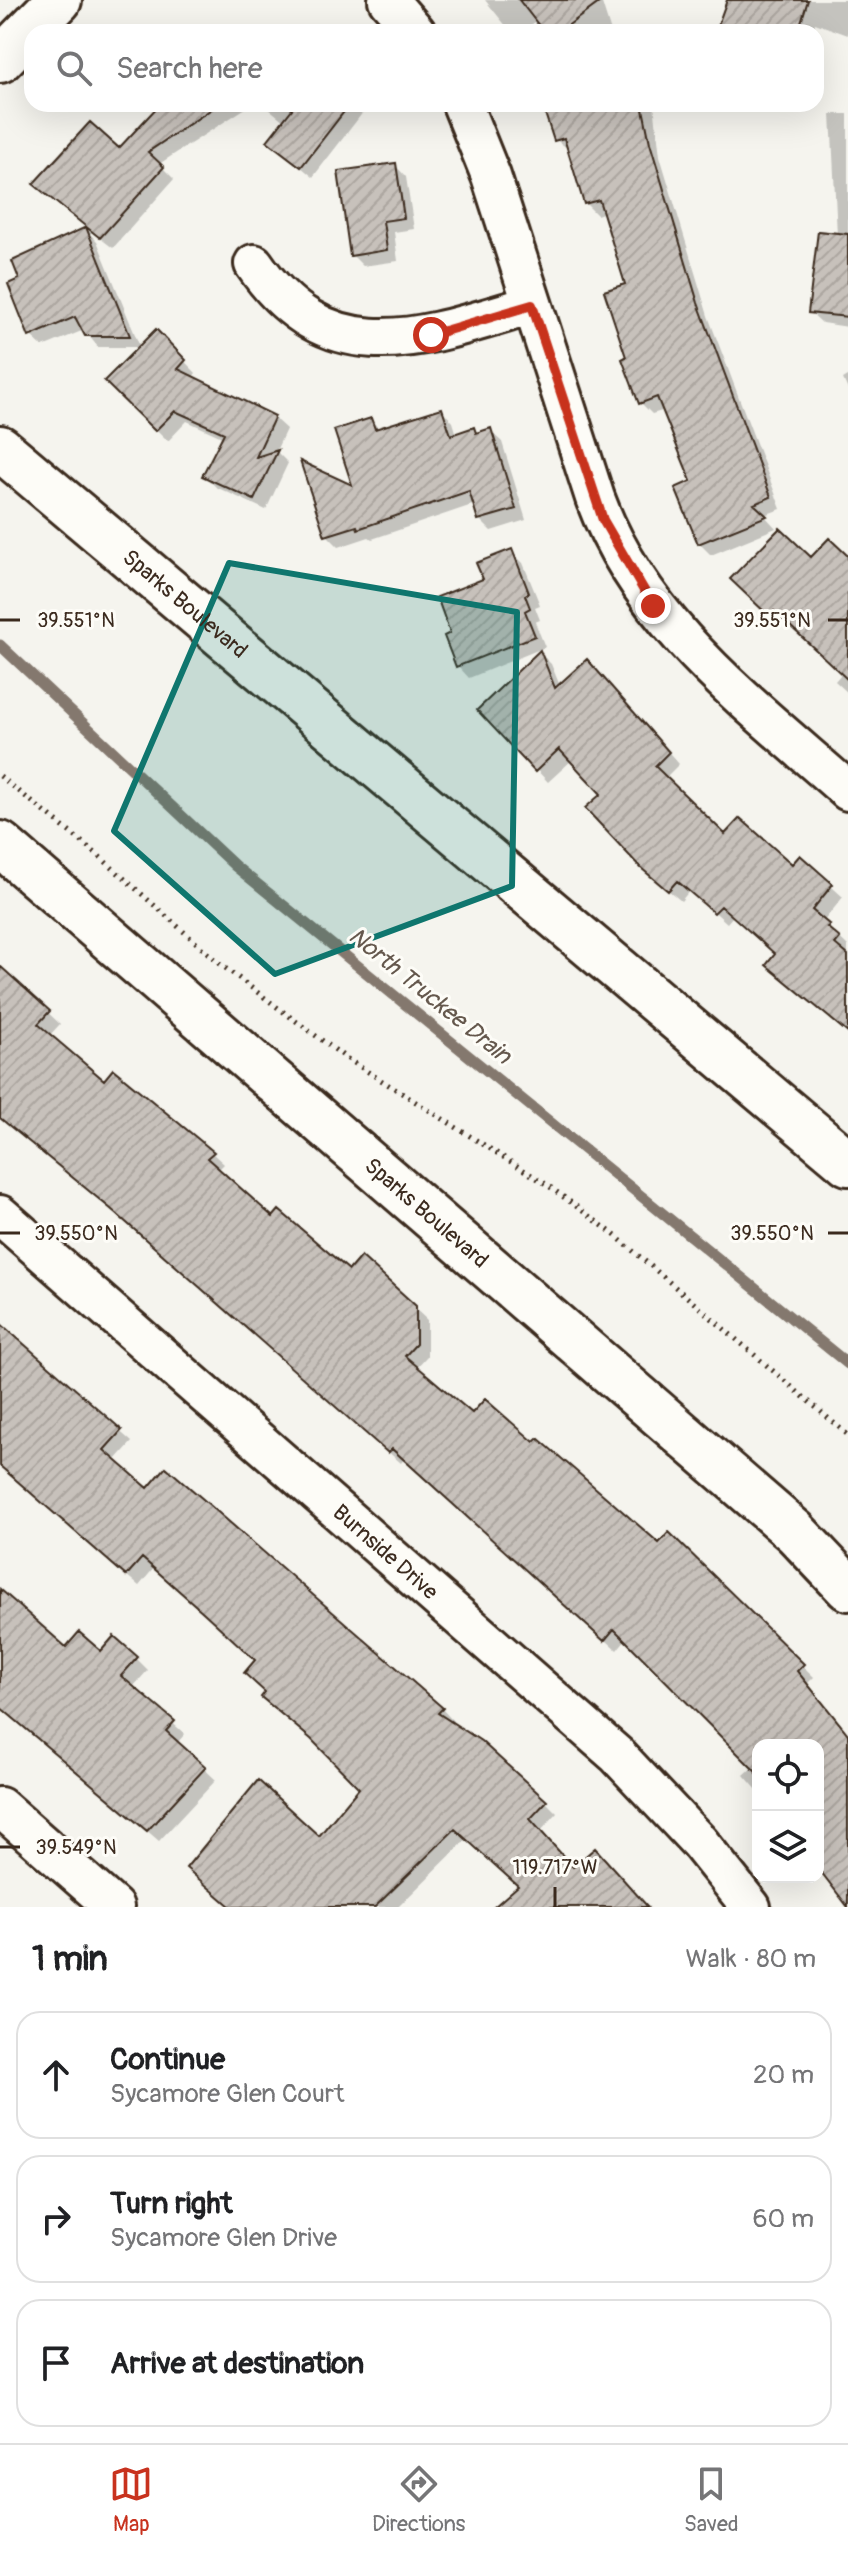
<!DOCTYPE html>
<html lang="en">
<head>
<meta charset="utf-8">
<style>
  body { margin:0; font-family:Pangolin,sans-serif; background:#f6f6f6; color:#202124 }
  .controls { position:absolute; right:24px; bottom:24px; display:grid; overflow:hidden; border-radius:16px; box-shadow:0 8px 32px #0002 }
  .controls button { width:72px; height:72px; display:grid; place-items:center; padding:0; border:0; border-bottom:2px solid #e0e0e0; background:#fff; color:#202124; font:40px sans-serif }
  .stop { position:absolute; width:24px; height:24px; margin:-18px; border:6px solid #c8321e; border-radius:50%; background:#fff }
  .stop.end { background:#c8321e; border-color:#fff; box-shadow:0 2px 8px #0008 }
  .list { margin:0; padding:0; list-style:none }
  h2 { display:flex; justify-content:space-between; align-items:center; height:104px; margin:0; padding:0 32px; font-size:34px }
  h2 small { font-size:26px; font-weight:400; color:#757577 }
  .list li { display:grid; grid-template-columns:52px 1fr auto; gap:24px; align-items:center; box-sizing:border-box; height:128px; margin:0 16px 16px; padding:0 16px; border:2px solid #e0e0e0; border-radius:24px }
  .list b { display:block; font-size:30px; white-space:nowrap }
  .list p { margin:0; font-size:26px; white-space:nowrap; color:#757577 }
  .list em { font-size:26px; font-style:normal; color:#757577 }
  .icon { flex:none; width:44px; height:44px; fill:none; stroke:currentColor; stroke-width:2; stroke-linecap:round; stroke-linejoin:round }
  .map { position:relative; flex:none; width:848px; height:1907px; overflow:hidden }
  .search { position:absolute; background:#fff; box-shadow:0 8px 32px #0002; left:24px; right:24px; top:24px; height:88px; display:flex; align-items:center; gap:20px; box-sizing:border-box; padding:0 28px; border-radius:24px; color:#757577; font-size:30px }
  .sheet { height:536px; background:#fff }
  nav { display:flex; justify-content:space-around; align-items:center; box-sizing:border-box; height:112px; border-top:2px solid #e0e0e0; background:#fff; font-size:22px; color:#757577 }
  nav a { display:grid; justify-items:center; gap:4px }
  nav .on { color:#c8321e }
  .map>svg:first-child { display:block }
</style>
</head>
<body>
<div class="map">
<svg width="848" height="1907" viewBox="0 0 848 1907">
  <defs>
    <pattern id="building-hatch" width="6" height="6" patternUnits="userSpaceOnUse" patternTransform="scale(2)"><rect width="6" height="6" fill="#c7c1bb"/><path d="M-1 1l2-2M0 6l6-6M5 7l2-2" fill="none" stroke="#aca6a0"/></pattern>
  </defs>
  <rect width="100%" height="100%" fill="#f5f4ee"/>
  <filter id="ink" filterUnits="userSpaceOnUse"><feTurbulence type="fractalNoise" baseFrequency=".0125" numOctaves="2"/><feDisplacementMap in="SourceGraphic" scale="16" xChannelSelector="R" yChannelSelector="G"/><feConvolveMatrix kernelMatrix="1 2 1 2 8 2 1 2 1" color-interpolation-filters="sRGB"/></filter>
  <g filter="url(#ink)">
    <path fill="#0003" d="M 485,0 L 601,0 L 611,32 L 538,32 L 535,22 L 522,32 L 511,32 Z
      M 729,0 L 848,0 L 848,35 L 815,23 L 813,32 L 728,32 L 721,24 Z
      M 205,26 L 211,32 L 196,32 Z
      M 155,104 L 252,104 L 159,164 L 174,179 L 113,248 L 92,232 L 90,234 L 97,241 L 140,347 L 98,347 L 84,330 L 43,347 L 31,336 L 22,280 L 14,262 L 88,229 L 36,184 L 119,151 L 159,109 Z
      M 263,104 L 363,104 L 360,107 L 364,111 L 313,177 L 269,140 L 284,121 Z
      M 544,104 L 654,104 L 660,156 L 708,316 L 781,509 L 764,515 L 776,528 L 711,555 L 699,543 L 693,482 L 665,410 L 652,414 L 641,403 L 629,358 L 627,285 L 605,212 L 597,215 L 585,203 L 570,150 L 556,140 Z
      M 831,114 L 848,114 L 848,327 L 822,323 L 810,312 L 837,235 Z
      M 395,165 L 406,177 L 414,229 L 394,232 L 398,261 L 363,266 L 352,255 Z
      M 156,332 L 196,373 L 192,378 L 274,418 L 286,429 L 276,451 L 288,463 L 266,510 L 216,487 L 204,476 L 224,438 L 187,421 L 168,441 L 107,381 Z
      M 848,376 L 848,390 L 843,379 Z
      M 442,410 L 453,422 L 457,435 L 474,430 L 478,434 L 490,431 L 502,442 L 526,520 L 491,531 L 479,519 L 475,504 L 372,539 L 369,537 L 339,547 L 327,535 L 356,489 L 371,420 L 380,430 Z
      M 511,551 L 523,563 L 540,605 L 535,607 L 540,620 L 535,622 L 545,647 L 469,678 L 458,666 L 453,634 L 486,580 Z
      M 848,558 L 848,693 L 835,681 L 842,673 L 787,621 L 782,626 L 733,579 L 811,560 Z
      M 540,653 L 551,664 L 560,686 L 598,673 L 679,764 L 665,778 L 725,837 L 792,867 L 800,858 L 843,897 L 823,922 L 848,946 L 848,1033 L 780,976 L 777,954 L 733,916 L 727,923 L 690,890 L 681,901 L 655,879 L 604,794 L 572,760 L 548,782 L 480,710 Z
      M 0,975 L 10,977 L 60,1024 L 49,1036 L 105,1083 L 212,1153 L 224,1164 L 217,1171 L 273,1220 L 349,1273 L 380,1276 L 427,1320 L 427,1356 L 416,1368 L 473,1416 L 534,1445 L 659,1545 L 669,1535 L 814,1677 L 807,1684 L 848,1736 L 848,1905 L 818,1864 L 818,1745 L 758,1745 L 758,1791 L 744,1775 L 754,1766 L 626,1639 L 617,1650 L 404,1459 L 401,1463 L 0,1114 Z
      M 0,1326 L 132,1442 L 114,1462 L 148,1491 L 166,1470 L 442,1709 L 453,1721 L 450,1724 L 546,1802 L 557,1813 L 540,1832 L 573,1869 L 647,1907 L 506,1907 L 520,1887 L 467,1839 L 398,1907 L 231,1907 L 200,1880 L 319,1839 L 362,1788 L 267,1693 L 257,1660 L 154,1568 L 139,1586 L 0,1466 Z
      M 0,1591 L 66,1650 L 136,1658 L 148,1670 L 132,1688 L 185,1734 L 177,1743 L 216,1780 L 159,1841 L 0,1704 Z"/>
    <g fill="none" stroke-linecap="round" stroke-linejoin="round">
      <path stroke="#84786e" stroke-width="11" d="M 0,645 L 235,866 L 848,1364"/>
    </g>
    <path fill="url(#building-hatch)" stroke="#3b2a1e" stroke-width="2" d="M 519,0 L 603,0 L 559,32 L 544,32 Z
      M 727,0 L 808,0 L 798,32 L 739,32 L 718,25 Z
      M 160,104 L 219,104 L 148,152 L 164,167 L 100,238 L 33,184 L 90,122 L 119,148 Z
      M 296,104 L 350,104 L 301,167 L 267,141 Z
      M 542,104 L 642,104 L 650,143 L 698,303 L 771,497 L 754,504 L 767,516 L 698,544 L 675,488 L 691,481 L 657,397 L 639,404 L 622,359 L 626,357 L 604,291 L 625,284 L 599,200 L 584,204 L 564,138 L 554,141 Z
      M 396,163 L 404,218 L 383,221 L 387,250 L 350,256 L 338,171 Z
      M 86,227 L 130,336 L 85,336 L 75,317 L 29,337 L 8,284 L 19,279 L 12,261 Z
      M 818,231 L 848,234 L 848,317 L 808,313 Z
      M 156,329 L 186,360 L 178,369 L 275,416 L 256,457 L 278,450 L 254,500 L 202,476 L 224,433 L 175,411 L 155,431 L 104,381 Z
      M 442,408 L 451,435 L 474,427 L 476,433 L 491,428 L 516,509 L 478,520 L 469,491 L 358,529 L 357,526 L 325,536 L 300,461 L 352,485 L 334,430 L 371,418 L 375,429 Z
      M 780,528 L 811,557 L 829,538 L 848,556 L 848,680 L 774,611 L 769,616 L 730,579 Z
      M 512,549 L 529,593 L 525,595 L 530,608 L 525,611 L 535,636 L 456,667 L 444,636 L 450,633 L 437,597 L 483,579 L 476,563 Z
      M 540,650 L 555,688 L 587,659 L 669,752 L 655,766 L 725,834 L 740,818 L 792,864 L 800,855 L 833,884 L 812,910 L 830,925 L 827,927 L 840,938 L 835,944 L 848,955 L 848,1033 L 766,965 L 775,954 L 721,906 L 714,913 L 677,881 L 668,891 L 641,868 L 585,808 L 601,794 L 559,749 L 535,772 L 477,710 Z
      M 0,966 L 50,1011 L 38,1024 L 104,1080 L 113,1069 L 214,1152 L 207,1158 L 273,1217 L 279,1210 L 349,1270 L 361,1256 L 416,1306 L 416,1344 L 405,1356 L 472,1413 L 485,1399 L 534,1442 L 538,1438 L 659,1543 L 669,1532 L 804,1664 L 797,1671 L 848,1734 L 848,1907 L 818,1868 L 818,1745 L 758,1745 L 758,1774 L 614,1629 L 604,1641 L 392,1449 L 388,1453 L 111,1209 L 0,1118 Z
      M 0,1323 L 122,1430 L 104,1450 L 148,1488 L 166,1467 L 443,1708 L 438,1713 L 481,1741 L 547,1801 L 530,1819 L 573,1867 L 595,1848 L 648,1907 L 494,1907 L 518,1886 L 455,1829 L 375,1907 L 231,1907 L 186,1868 L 258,1780 L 319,1836 L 359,1788 L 311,1739 L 261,1697 L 265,1692 L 244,1673 L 255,1660 L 204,1613 L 142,1558 L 126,1576 L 0,1466 Z
      M 0,1589 L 66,1647 L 79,1632 L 101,1651 L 114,1636 L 138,1657 L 121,1676 L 175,1721 L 166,1731 L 206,1767 L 147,1831 L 0,1707 Z"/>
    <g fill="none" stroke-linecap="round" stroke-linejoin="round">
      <defs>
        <g id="minor">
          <path d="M 388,0 L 416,32"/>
          <path d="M 462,104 L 491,176 L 595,498 C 642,625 750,704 848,791"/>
          <path d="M 254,264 C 330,376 426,336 532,305"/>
          <path id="s1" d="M 0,1215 L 617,1755 L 699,1842 L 751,1907"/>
          <path d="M 0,1807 L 114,1907"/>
        </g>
        <path id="tertiary" d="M 0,60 L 59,0"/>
        <g id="primary">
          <path id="s2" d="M 0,448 L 848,1163"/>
          <path id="s3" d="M 0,844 L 795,1532 L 848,1588"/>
        </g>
      </defs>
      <use href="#minor" stroke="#3b2a1e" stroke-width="44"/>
      <use href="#tertiary" stroke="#3b2a1e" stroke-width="50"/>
      <use href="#primary" stroke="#3b2a1e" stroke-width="50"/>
      <path stroke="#3b2a1e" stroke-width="5" stroke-dasharray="2 6" stroke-linecap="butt" d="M 0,776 L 98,855 L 220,964 L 285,1013 L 346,1058 L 546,1184 L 611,1232 L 848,1435"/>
      <use href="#minor" stroke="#fdfcf7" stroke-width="38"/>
      <use href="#tertiary" stroke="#fdfcf7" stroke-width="44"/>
      <use href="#primary" stroke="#fdfcf7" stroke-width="44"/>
    </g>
  </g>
  <g fill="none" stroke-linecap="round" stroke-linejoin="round" filter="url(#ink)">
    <path stroke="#c8321e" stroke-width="10" d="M 431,335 L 532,305 L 603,520 L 653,606"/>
  </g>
  <path fill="#0f766e" fill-opacity="0.2" stroke="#0f766e" stroke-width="6" stroke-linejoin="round" d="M 229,563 L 517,612 L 512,886 L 275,974 L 114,831 Z"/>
  <path fill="none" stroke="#3b2a1e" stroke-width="3" d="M 0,620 L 20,620M 828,620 L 848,620M 0,1233 L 20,1233M 828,1233 L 848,1233M 0,1847 L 20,1847M 555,1887 L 555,1907"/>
  <g text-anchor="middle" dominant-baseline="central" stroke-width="6" stroke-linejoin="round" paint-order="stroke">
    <g font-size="22" fill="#3b2a1e" stroke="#fdfcf7">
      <text stroke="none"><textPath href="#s2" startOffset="242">Sparks Boulevard</textPath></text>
      <text stroke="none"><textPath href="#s3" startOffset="564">Sparks Boulevard</textPath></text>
      <text stroke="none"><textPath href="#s1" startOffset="512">Burnside Drive</textPath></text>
    </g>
    <g font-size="24" font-style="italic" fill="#65584d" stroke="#fdfcf7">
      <text transform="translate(430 996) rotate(39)">North Truckee Drain</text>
    </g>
  </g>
  <g font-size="20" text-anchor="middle" fill="#3b2a1e" stroke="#fdfcf7" stroke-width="6" stroke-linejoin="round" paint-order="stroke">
    <text x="76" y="627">39.551°N</text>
    <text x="772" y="627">39.551°N</text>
    <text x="76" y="1240">39.550°N</text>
    <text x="772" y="1240">39.550°N</text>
    <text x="76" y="1854">39.549°N</text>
    <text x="555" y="1874">119.717°W</text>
  </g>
</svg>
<div class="controls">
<button><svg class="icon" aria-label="locate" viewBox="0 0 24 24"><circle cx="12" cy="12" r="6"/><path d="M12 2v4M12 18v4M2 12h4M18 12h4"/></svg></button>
<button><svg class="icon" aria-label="layers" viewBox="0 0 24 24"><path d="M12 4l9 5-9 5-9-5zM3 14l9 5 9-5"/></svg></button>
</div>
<div class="stop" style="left:431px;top:335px"></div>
<div class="stop end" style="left:653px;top:606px"></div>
<div class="search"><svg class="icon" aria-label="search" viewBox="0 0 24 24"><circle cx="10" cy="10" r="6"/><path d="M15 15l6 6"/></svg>Search here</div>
</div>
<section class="sheet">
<h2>1 min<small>Walk · 80 m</small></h2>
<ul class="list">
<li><svg class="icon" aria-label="ahead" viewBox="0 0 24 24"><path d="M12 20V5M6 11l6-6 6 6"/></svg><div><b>Continue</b><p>Sycamore Glen Court</p></div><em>20 m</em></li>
<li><svg class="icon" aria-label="right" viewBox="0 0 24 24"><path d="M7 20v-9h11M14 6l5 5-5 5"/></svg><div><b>Turn right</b><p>Sycamore Glen Drive</p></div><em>60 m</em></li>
<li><svg class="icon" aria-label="arrive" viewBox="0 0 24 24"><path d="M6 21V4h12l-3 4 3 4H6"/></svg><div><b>Arrive at destination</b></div></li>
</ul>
</section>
<nav>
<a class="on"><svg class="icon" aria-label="map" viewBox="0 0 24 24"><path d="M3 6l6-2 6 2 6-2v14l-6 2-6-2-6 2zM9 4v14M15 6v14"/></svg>Map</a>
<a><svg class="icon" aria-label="directions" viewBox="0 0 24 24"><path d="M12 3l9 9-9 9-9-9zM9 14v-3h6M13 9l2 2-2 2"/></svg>Directions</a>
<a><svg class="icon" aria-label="saved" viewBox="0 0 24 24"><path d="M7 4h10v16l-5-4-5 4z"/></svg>Saved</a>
</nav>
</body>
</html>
